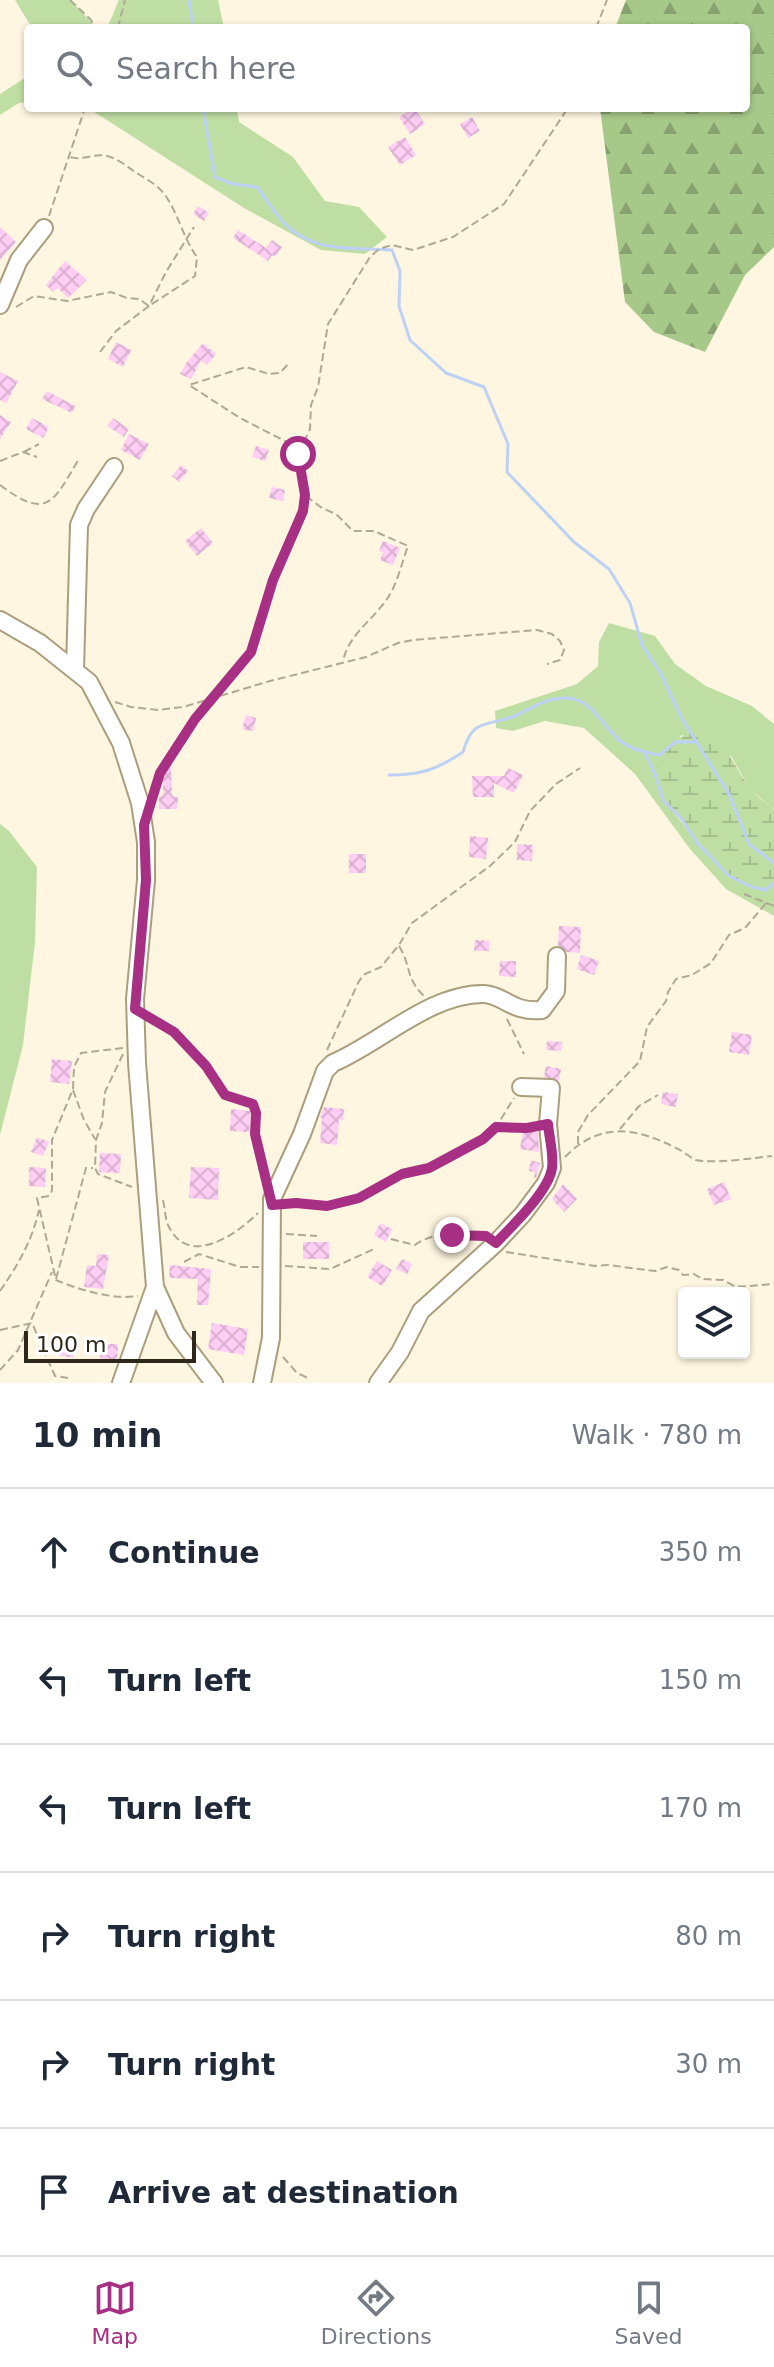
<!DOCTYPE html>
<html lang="en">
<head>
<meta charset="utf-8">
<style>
  body { margin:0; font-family:"DejaVu Sans",sans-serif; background:#f6f6f7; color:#1f2937 }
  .controls { position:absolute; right:24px; bottom:24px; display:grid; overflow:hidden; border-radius:8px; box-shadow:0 2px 6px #0004 }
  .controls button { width:72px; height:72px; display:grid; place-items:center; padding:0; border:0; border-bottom:2px solid #e0e1e3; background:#fff; color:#1f2937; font:40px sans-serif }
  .scale { position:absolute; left:24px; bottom:20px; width:172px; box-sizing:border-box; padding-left:8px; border:4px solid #2d281a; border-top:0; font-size:22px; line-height:28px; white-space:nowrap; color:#2d281a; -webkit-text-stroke:6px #fff; paint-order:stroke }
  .stop { position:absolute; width:24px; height:24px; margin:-18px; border:6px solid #a72f84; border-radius:50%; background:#fff }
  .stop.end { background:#a72f84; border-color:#fff; box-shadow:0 2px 8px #0008 }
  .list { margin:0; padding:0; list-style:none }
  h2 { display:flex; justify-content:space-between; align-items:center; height:104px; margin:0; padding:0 32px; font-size:34px }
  h2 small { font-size:26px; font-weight:400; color:#747a83 }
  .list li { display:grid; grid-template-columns:52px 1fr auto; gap:24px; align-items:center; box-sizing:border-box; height:128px; padding:0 32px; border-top:2px solid #e0e1e3 }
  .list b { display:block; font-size:30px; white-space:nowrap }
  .list em { font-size:26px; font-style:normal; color:#747a83 }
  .icon { flex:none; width:44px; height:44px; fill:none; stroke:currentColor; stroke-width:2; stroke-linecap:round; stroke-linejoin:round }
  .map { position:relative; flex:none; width:774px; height:1383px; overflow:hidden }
  .search { position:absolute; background:#fff; box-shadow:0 2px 6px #0004; left:24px; right:24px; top:24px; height:88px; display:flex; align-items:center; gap:20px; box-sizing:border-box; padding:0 28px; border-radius:8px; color:#747a83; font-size:30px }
  .sheet { height:872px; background:#fff }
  nav { display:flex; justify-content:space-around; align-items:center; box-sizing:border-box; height:112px; border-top:2px solid #e0e1e3; background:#fff; font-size:22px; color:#747a83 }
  nav a { display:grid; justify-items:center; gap:4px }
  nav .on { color:#a72f84 }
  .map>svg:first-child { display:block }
</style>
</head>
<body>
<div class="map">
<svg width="774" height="1383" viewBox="0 0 774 1383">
  <defs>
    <pattern id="forest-firs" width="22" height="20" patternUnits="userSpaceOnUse" patternTransform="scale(2)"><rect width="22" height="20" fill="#a6c889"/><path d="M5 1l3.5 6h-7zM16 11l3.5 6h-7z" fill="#88a26f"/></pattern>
    <pattern id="wetland-marsh" width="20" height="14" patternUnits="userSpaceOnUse" patternTransform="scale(2)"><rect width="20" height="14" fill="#bfdea4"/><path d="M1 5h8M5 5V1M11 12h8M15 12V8" fill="none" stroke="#a4be8d"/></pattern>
    <pattern id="building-cross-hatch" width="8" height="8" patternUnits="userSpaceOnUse" patternTransform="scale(2)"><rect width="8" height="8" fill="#fecdf4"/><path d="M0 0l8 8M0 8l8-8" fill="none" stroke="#dab0d1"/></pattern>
  </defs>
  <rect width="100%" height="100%" fill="#fef6e0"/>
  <path fill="#bfdea4" d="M 15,0 L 71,0 L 96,28 L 32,28 Z
    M 119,0 L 218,0 L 224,28 L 107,28 Z
    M 28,76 L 28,102 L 19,103 L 0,115 L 0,94 Z
    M 88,108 L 237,108 L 239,122 L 293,157 L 325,201 L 359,207 L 387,237 L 365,254 L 321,250 L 244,208 Z
    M 609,623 L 655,636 L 675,664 L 706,686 L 752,706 L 774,724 L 774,810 L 750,789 L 731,756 L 682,735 L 675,742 L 663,800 C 677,814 686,830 699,844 C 713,860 746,886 766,890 L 774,883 L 774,916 L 726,889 L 690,849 L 635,774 L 584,728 L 545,721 L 513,731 L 496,728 L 495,711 L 577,684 L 598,666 L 599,642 Z
    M 0,824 L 9,831 L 37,867 L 35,942 L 23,1045 L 0,1135 Z"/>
  <path fill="url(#forest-firs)" d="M 626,0 L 774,0 L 774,247 L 745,275 L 705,352 L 654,332 L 625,302 L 600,108 L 746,108 L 746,28 L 615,28 Z"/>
  <path fill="url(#wetland-marsh)" d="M 700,730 C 727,739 734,768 750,788 C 756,796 766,803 774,810 L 774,883 L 766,890 C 727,883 706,852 683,821 C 677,813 667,807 663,798 C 645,763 666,739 700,730 Z"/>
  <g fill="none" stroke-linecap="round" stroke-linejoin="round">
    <path stroke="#bcd1f5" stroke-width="3" d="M 189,0 L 193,28
      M 203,108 L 215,177 L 233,184 L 257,187 C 268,201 279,221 293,231 C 322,253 358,247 392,250 L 400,271 L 399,306 L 410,340 L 446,373 L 484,387 L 508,444 L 507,472 L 574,542 L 609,569 L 630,603 L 642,645 L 661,674 L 681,717 L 730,796 L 749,844 L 774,863
      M 645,753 L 655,774 L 663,800 L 681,818 L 699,845 L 729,876 L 752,887 L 766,890 L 774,883
      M 389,775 C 421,775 436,770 463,752 C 472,721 482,726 509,718 C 524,714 538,701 555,699 C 590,692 598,721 619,740 C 630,749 646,753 660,755 L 675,742 L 696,742"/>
  </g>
  <path fill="url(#building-cross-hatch)" d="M 414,108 L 425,124 L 410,134 L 399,117 Z
    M 472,117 L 480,131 L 468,138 L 460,124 Z
    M 405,137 L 416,155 L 400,165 L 388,147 Z
    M 198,206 L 209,213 L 204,221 L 193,214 Z
    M 0,227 L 16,242 L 0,260 Z
    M 238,230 L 266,248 L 272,240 L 282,247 L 275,257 L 272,255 L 268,261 L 233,238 Z
    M 65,261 L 87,280 L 68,298 L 58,288 L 53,292 L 46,285 Z
    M 116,342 L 131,350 L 123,367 L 108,359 Z
    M 203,343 L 216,354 L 207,365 L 201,360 L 191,379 L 180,374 L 187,362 Z
    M 0,372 L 18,381 L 6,403 L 0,400 Z
    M 47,391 L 75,406 L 72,413 L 42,399 Z
    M 0,415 L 11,422 L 0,439 Z
    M 32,418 L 49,427 L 43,438 L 26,429 Z
    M 113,418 L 129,429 L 124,437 L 107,426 Z
    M 129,434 L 149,444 L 140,460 L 121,450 Z
    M 256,446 L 269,450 L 265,461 L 252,457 Z
    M 181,465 L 188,471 L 179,482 L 172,476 Z
    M 272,487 L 285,490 L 283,501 L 269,498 Z
    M 201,528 L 213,543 L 197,556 L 185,541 Z
    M 383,541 L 400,548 L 393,565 L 380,560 L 383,552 L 379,551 Z
    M 246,715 L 256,718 L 253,731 L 242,729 Z
    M 163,764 L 171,764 L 172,796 L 178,797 L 177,809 L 159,809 L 159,796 L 163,796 Z
    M 508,768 L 523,775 L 514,793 L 494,783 L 494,797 L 473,797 L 472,776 L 504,776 Z
    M 470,836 L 488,838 L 486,859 L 469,857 Z
    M 517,844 L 533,845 L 532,861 L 517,860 Z
    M 349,854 L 366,854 L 366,873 L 349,873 Z
    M 559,926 L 581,927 L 580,953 L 567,952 L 558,945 Z
    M 475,940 L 489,941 L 489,951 L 474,951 Z
    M 581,955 L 599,961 L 594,975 L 577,969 Z
    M 500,961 L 516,961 L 516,977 L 499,976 Z
    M 732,1032 L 752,1035 L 749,1055 L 729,1052 Z
    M 547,1041 L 562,1042 L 561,1051 L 546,1050 Z
    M 52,1059 L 72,1061 L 69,1084 L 50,1082 Z
    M 546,1066 L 561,1069 L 559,1081 L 544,1077 Z
    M 663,1092 L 678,1094 L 676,1107 L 661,1104 Z
    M 324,1107 L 344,1109 L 343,1120 L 339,1119 L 337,1145 L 320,1143 L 322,1118 L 320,1117 Z
    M 231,1109 L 250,1111 L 249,1132 L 230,1131 Z
    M 523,1130 L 538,1132 L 539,1152 L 520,1149 Z
    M 37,1137 L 49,1142 L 43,1156 L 31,1152 Z
    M 100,1153 L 121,1154 L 120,1173 L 99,1172 Z
    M 531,1160 L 540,1163 L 536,1178 L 534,1177 L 535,1172 L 529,1171 Z
    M 29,1167 L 46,1168 L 45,1187 L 29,1186 Z
    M 191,1167 L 219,1168 L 218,1200 L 189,1198 Z
    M 724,1182 L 731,1199 L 714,1205 L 707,1189 Z
    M 563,1184 L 577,1199 L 564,1212 L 552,1199 Z
    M 380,1223 L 392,1229 L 386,1242 L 374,1235 Z
    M 303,1242 L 329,1242 L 329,1259 L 303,1259 Z
    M 97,1254 L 109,1255 L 103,1289 L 84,1287 L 87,1265 L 96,1266 Z
    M 402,1259 L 412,1264 L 407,1274 L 396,1269 Z
    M 377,1261 L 392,1270 L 382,1286 L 367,1277 Z
    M 170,1265 L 211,1269 L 208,1305 L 197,1305 L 198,1279 L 169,1278 Z
    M 212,1323 L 248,1329 L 244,1355 L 208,1349 Z
    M 56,1337 L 76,1340 L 73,1358 L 53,1354 Z
    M 100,1344 L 118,1344 L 117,1361 L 100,1361 Z"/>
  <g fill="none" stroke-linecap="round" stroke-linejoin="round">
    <defs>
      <path id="minor" d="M 0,305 L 19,260 L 44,228
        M 0,620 L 40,643 L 89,682 L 121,743 L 140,803 L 146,842 L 146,880 L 135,999 L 137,1063 L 155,1287 L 176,1333 L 214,1383
        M 75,669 L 79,525 L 86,509 L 114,467
        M 121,1383 L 155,1287
        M 262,1383 L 271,1338 L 272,1199 L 302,1134 L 325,1071 L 333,1063 C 380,1043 431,993 484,994 C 504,995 512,1013 542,1010 L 556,991 L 557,956
        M 378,1383 L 400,1352 L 421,1311 L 496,1243 L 523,1214 L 546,1183 L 552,1168 L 548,1124 L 551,1088 L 521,1087"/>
    </defs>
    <use href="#minor" stroke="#aa9e7c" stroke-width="20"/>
    <path stroke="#afa895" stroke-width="2" stroke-dasharray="8 4" stroke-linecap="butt" d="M 70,0 L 91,20 L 95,28
      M 118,28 L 125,0
      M 596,28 L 607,0
      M 49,216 L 85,108
      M 16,307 L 34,296 L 67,301 L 111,292 L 127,298 L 139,299 L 149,306 L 195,276 L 197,257 C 183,238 179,215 165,195 C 158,185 146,179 135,172 C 127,166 118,159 107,156 C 94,153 83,161 70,157
      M 100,352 L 116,331 L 149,306 L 166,272 L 194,227
      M 24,452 L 39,444
      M 299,453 L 310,429 L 311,405 L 318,387 L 328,324 L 370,257 L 379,249 L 392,245 L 413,250 L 453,237 L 504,204 L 568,108
      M 0,461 L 23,452 L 37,457
      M 0,485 C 48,521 53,502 79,459
      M 306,496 L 322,508 L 336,514 L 353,531 L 374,531 L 408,546 C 402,562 397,585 387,599 C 372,621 349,634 343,661
      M 115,702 L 131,707 L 158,710 L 183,707 L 270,681 L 366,657 L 398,643 L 413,640 L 537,630 L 552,634 L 560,641 L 564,650 L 560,660 L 547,664
      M 154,797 L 160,773 L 195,719 L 251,652 L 273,580 L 300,521 L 305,495 L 298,454 L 285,441 L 240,418 L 189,385 L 246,367 L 269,374 L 280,373 L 290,362
      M 744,894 L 774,906
      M 399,946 C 412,967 405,978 424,996
      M 150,1018 L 174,1032 L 206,1066 L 225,1095 L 253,1104 L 256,1113 L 255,1134 L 266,1177
      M 507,1019 L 524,1054
      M 123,1048 L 81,1053 L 74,1067 L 73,1089 L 52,1140 L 52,1191 L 49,1196 L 37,1198 L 56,1280 C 80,1290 113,1300 138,1296
      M 327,1050 L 359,981 L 365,974 L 381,967 L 399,945 L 412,923 L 490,866 L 515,842 L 530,811 L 556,784 L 580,768
      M 123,1054 L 105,1092 L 102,1123 L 96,1140 L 95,1168 L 98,1174 L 132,1187
      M 73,1090 L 84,1120 L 95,1139
      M 498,1127 L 535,1127
      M 620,1129 L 639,1106 L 658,1095
      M 578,1144 L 578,1132 L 588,1115 L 640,1061 L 647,1027 L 666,1001 L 668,992 L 676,979 L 692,975 L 711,963 L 729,935 L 745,928 L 767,902
      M 565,1157 C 601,1120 638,1128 680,1150 C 685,1153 691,1158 696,1160 C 713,1164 754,1158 772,1156
      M 163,1200 C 165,1208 165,1218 168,1225 C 188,1269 237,1234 258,1213
      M 285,1204 L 327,1206 L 359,1198 L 402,1174 L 429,1168 L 483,1139 L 496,1127 L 514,1098
      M 286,1234 L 317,1236
      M 391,1239 L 415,1245 C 434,1231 459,1234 481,1235
      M 506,1252 L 595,1266 L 608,1265 L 655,1271 L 667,1267 L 679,1270 L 683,1275 L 694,1274 L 702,1279 L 723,1280 L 736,1287 L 774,1284
      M 184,1262 L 199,1254 L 240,1267 L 259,1267
      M 285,1266 L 330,1269 L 374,1249
      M 56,1279 L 86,1168 L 93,1168
      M 0,1291 C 18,1265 32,1241 39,1210
      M 0,1330 L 32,1323 L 55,1376 L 68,1378
      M 283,1357 L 297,1373 L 310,1379
      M 0,1370 L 18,1350 L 52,1272"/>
    <use href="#minor" stroke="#fff" stroke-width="16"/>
  </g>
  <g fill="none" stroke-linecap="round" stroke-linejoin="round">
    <path stroke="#a72f84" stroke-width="10" d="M 298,454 L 305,495 L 303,511 L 273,580 L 251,652 L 195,719 L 160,773 L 144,825 L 146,880 L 135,1009 L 174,1032 L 206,1066 L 225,1095 L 253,1104 L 256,1113 L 255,1134 L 272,1205 L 296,1203 L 327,1206 L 359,1198 L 402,1174 L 429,1168 L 483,1139 L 496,1127 L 527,1128 L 548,1124 C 549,1137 554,1154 552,1168 C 549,1191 512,1226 496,1243 L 486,1236 L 452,1235"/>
  </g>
</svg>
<div class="controls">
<button><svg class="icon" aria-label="layers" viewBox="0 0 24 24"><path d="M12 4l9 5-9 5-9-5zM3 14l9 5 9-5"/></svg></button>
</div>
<div class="scale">100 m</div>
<div class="stop" style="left:298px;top:454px"></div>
<div class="stop end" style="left:452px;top:1235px"></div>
<div class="search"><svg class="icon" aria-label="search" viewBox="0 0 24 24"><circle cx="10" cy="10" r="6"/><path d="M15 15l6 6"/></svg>Search here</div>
</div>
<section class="sheet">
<h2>10 min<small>Walk · 780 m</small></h2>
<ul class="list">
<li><svg class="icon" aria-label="ahead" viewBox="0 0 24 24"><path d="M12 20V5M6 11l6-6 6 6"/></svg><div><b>Continue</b></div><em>350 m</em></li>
<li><svg class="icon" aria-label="left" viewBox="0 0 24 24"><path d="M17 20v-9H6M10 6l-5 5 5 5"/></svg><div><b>Turn left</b></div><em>150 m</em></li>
<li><svg class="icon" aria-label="left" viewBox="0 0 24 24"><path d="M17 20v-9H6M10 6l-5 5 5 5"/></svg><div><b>Turn left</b></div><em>170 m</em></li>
<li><svg class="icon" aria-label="right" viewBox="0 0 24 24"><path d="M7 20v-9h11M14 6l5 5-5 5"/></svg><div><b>Turn right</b></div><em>80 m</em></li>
<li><svg class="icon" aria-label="right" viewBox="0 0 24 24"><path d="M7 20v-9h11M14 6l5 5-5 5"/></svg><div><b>Turn right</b></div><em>30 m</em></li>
<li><svg class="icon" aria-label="arrive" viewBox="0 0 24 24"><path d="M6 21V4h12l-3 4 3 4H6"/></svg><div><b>Arrive at destination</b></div></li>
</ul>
</section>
<nav>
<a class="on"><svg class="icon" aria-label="map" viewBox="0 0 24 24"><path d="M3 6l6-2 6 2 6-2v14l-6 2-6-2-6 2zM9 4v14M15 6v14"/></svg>Map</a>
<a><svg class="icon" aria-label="directions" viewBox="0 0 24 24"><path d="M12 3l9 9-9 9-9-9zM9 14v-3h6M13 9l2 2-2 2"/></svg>Directions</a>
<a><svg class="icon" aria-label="saved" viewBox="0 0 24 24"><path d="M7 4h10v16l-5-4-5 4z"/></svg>Saved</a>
</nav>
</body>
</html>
